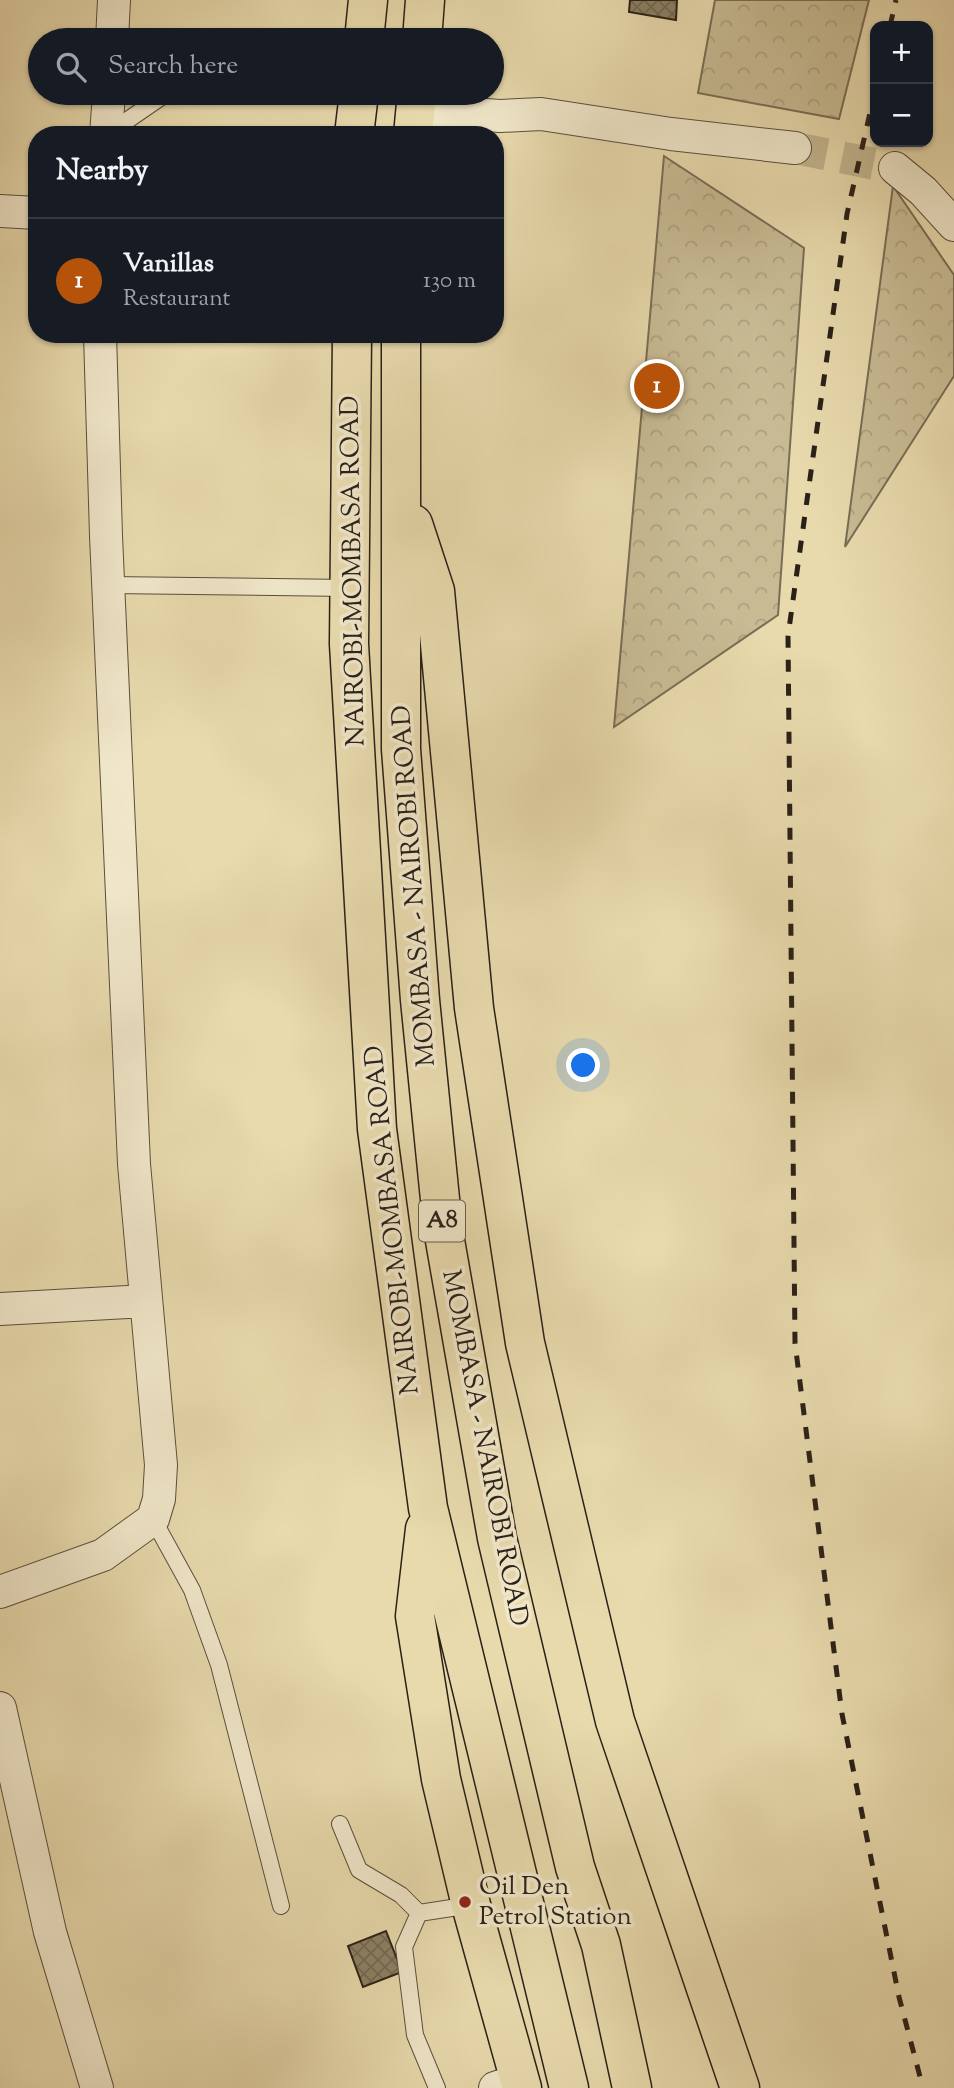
<!DOCTYPE html>
<html lang="en">
<head>
<meta charset="utf-8">
<style>
  body { margin:0; font-family:"Sorts Mill Goudy",serif; background:#20242c; color:#f1f3f6 }
  .controls { position:absolute; right:21px; top:21px; display:grid; overflow:hidden; border-radius:14px; box-shadow:0 2px 5px #0004 }
  .controls button { width:63px; height:63px; display:grid; place-items:center; padding:0; border:0; border-bottom:2px solid #363941; background:#171b24; color:#f1f3f6; font:35px sans-serif }
  .you { position:absolute; left:584px; top:1066px; width:24px; height:24px; margin:-18px; border:5px solid #fff; border-radius:50%; background:#1a73e8; box-shadow:0 0 0 10px #1a73e833 }
  .badge { display:grid; place-items:center; width:46px; height:46px; border-radius:50%; background:#b45309; color:#fff; font-size:23px; font-weight:700 }
  .pin { position:absolute; translate:-50% -50%; border:4px solid #fff; box-shadow:0 2px 7px #0006 }
  .list { margin:0; padding:0; list-style:none }
  h2 { display:flex; justify-content:space-between; align-items:center; height:91px; margin:0; padding:0 28px; font-size:30px }
  h2 small { font-size:23px; font-weight:400; color:#9ea1a6 }
  .list li { display:grid; grid-template-columns:46px 1fr auto; gap:21px; align-items:center; box-sizing:border-box; height:126px; padding:0 28px; border-top:2px solid #363941 }
  .list b { display:block; font-size:26px; white-space:nowrap }
  .list p { margin:0; font-size:23px; white-space:nowrap; color:#9ea1a6 }
  .list em { font-size:23px; font-style:normal; color:#9ea1a6 }
  .icon { flex:none; width:38px; height:38px; fill:none; stroke:currentColor; stroke-width:2; stroke-linecap:round; stroke-linejoin:round }
  .map { position:relative; flex:none; width:954px; height:2088px; overflow:hidden }
  .search { position:absolute; background:#171b24; box-shadow:0 2px 5px #0004; left:28px; top:28px; width:476px; height:77px; display:flex; align-items:center; gap:18px; box-sizing:border-box; padding:0 24px; border-radius:38px; color:#9ea1a6; font-size:26px }
  .panel { position:absolute; background:#171b24; box-shadow:0 2px 5px #0004; left:28px; top:126px; width:476px; height:217px; border-radius:28px }
  .map>svg:first-child { display:block }
</style>
</head>
<body>
<div class="map">
<svg width="954" height="2088" viewBox="0 0 954 2088">
  <defs>
    <pattern id="forest-crowns" width="20" height="18" patternUnits="userSpaceOnUse" patternTransform="scale(1.75)"><rect width="20" height="18" fill="#c8bb94"/><path d="M2 6a3 3 0 1 1 6 0M12 15a3 3 0 1 1 6 0" fill="none" stroke="#aca07f"/></pattern>
    <pattern id="building-cross-hatch" width="8" height="8" patternUnits="userSpaceOnUse" patternTransform="scale(1.75)"><rect width="8" height="8" fill="#8c8165"/><path d="M0 0l8 8M0 8l8-8" fill="none" stroke="#726952"/></pattern>
  </defs>
  <rect width="100%" height="100%" fill="#e8daad"/>
  <filter id="stains"><feTurbulence type="fractalNoise" baseFrequency=".00286" numOctaves="4"/><feColorMatrix values="0 0 0 0 .2 0 0 0 0 .09 0 0 0 0 .02 0 0 0 .5 -.17"/></filter>
  <radialGradient id="worn" r=".72"><stop offset=".6" stop-color="#630" stop-opacity="0"/><stop offset="1" stop-color="#630" stop-opacity=".3"/></radialGradient>
  <path fill="url(#forest-crowns)" stroke="#786e56" stroke-width="2" d="M 715,0 L 869,0 L 839,119 L 698,93 Z
    M 664,156 L 804,248 L 778,615 L 614,727 Z
    M 893,186 L 954,275 L 954,376 L 845,547 Z"/>
  <path fill="url(#building-cross-hatch)" stroke="#292118" stroke-width="2" d="M 630,0 L 677,0 L 676,20 L 629,12 Z
    M 386,1931 L 402,1972 L 363,1987 L 348,1946 Z"/>
  <g fill="none" stroke-linecap="round" stroke-linejoin="round">
    <path stroke="#c2b58f" stroke-width="32" stroke-dasharray="32 16" stroke-linecap="butt" d="M 795,148 L 895,168"/>
    <defs>
      <path id="lane" d="M 106,135 L 167,93
        M 109,585 L 350,588
        M 153,1519 L 192,1590 L 219,1665 L 281,1906
        M 340,1824 L 359,1870 L 401,1895 L 419,1913
        M 419,1913 L 404,1947 L 415,2035 L 437,2088
        M 419,1913 L 471,1905"/>
      <path id="street" d="M 112,40 L 114,0
        M 415,110 L 500,116 L 541,114 L 671,134 L 795,148
        M 106,135 L 109,93
        M 895,168 L 923,191 L 954,225
        M 0,211 L 37,213
        M 0,1309 L 146,1301
        M 0,1592 L 103,1555 L 153,1519 L 159,1499 L 161,1465 L 134,1164 L 106,536 L 100,334
        M 0,1708 L 50,1932 L 97,2088
        M 495,2088 L 519,2080"/>
      <path id="highway" d="M 364,40 L 368,0
        M 422,40 L 425,0
        M 354,135 L 359,93
        M 413,135 L 417,93
        M 352,334 L 349,644 L 377,1129 L 428,1508 L 569,2088
        M 401,334 L 401,749 L 420,1000 L 443,1229 L 497,1538 L 575,1867 L 601,1945 L 632,2088
        M 413,524 L 435,591 L 474,1008 L 525,1343 L 615,1721 L 740,2088
        M 425,1529 L 415,1616 L 441,1779 L 471,1905 L 522,2088"/>
    </defs>
    <use href="#lane" stroke="#594f3d" stroke-width="18"/>
    <use href="#street" stroke="#594f3d" stroke-width="34"/>
    <use href="#highway" stroke="#292118" stroke-width="41"/>
    <use href="#lane" stroke="#f0e7ca" stroke-width="16"/>
    <use href="#street" stroke="#f0e7ca" stroke-width="32"/>
    <use href="#highway" stroke="#e8daad" stroke-width="38"/>
    <path stroke="#292118" stroke-width="5" stroke-dasharray="12 12" stroke-linecap="butt" d="M 890,26 L 896,0
      M 875,91 L 847,214 L 788,636 L 795,1343 L 842,1714 L 899,1997 L 923,2088"/>
  </g>
  <circle fill="#8f2418" stroke="#f0e7ca" stroke-width="2.5" cx="465" cy="1902" r="7"/>
  <g text-anchor="middle" dominant-baseline="central" stroke-width="7" stroke-linejoin="round" paint-order="stroke">
    <rect fill="#f0e7ca" stroke="#655c4d" stroke-width="2" x="419" y="1200.5" width="46" height="41" rx="5"/>
    <g font-size="24" font-weight="bold" fill="#292118">
      <text x="442" y="1221">A8</text>
    </g>
    <g font-size="26" fill="#292118" stroke="#f0e7ca">
      <text transform="translate(354 571) rotate(-91)">NAIROBI-MOMBASA ROAD</text>
      <text transform="translate(415 886) rotate(-94)">MOMBASA - NAIROBI ROAD</text>
      <text transform="translate(393 1220) rotate(-96)">NAIROBI-MOMBASA ROAD</text>
      <text transform="translate(484 1448) rotate(79)">MOMBASA - NAIROBI ROAD</text>
    </g>
    <g font-size="26" fill="#292118" stroke="#f0e7ca" text-anchor="start">
      <text x="479" y="1887">Oil Den<tspan x="479" dy="30">Petrol Station</tspan></text>
    </g>
  </g>
  <rect width="100%" height="100%" filter="url(#stains)"/>
  <rect width="100%" height="100%" fill="url(#worn)"/>
</svg>
<div class="controls">
<button>+</button>
<button>−</button>
</div>
<div class="you"></div>
<div class="pin badge" style="left:657px;top:386px">1</div>
<div class="search"><svg class="icon" aria-label="search" viewBox="0 0 24 24"><circle cx="10" cy="10" r="6"/><path d="M15 15l6 6"/></svg>Search here</div>
<section class="panel">
<h2>Nearby<small></small></h2>
<ul class="list">
<li><span class="badge">1</span><div><b>Vanillas</b><p>Restaurant</p></div><em>130 m</em></li>
</ul>
</section>
</div>
</body>
</html>
